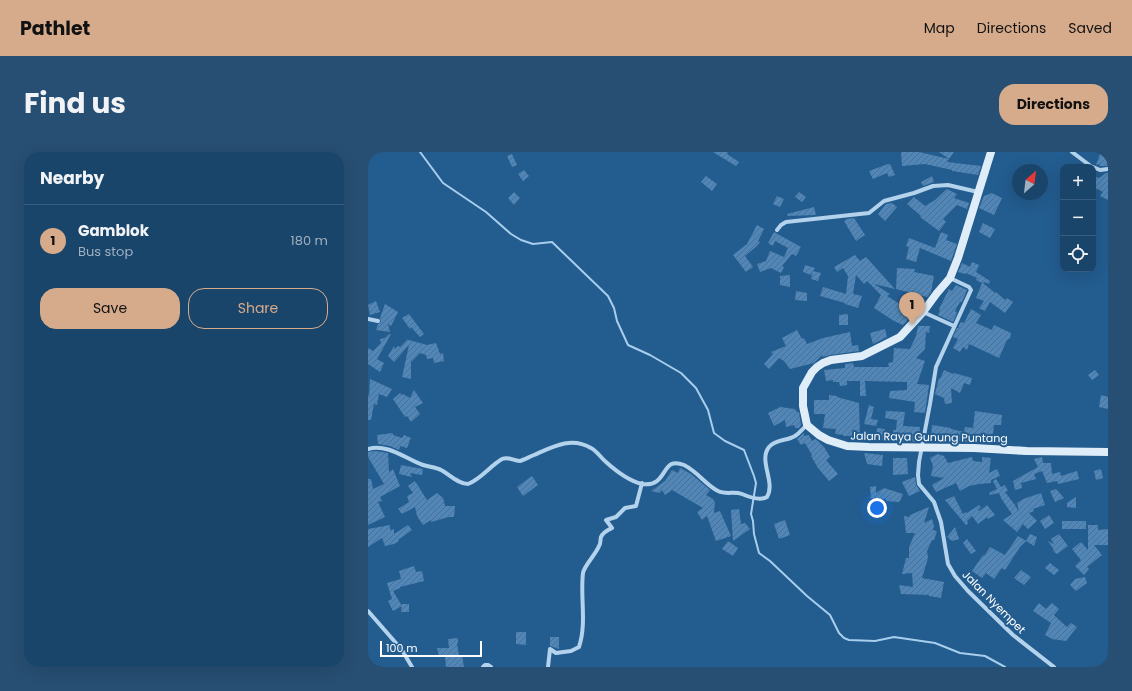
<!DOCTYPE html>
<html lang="en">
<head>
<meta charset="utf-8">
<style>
  body { margin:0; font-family:Poppins,sans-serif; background:#274f73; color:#f1f3f6 }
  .controls { position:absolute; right:12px; top:12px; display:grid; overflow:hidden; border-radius:8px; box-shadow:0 4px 16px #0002 }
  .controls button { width:36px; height:36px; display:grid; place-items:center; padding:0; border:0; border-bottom:1px solid #385d7e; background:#1a456b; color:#f1f3f6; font:20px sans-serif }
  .compass { position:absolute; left:644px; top:12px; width:36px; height:36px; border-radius:50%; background:#1a456b; box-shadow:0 4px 16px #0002; rotate:28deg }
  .scale { position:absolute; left:12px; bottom:10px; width:102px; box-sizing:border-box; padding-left:4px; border:2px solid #fff; border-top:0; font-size:11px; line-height:14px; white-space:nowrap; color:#fff; -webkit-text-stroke:3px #235c8f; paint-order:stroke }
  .you { position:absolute; left:509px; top:356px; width:14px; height:14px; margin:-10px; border:3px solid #fff; border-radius:50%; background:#1a73e8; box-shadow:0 0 0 6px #1a73e833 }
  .badge { display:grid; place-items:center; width:26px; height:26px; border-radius:50%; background:#d6ab8b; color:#111; font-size:13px; font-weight:700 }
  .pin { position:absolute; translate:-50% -33px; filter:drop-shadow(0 1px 2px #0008) }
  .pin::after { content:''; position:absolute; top:21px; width:14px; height:12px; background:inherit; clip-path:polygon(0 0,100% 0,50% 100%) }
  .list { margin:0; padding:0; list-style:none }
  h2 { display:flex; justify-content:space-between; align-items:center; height:52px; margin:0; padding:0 16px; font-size:17px }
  h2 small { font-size:13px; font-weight:400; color:#9fb1c1 }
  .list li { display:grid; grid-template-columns:26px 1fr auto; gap:12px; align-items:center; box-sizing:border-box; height:72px; padding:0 16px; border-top:1px solid #385d7e }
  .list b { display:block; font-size:15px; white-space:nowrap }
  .list p { margin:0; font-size:13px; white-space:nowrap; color:#9fb1c1 }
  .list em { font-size:13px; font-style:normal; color:#9fb1c1 }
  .actions { display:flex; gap:8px; padding:12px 16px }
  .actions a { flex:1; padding:9px 0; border:1px solid #d6ab8b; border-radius:16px; text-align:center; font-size:14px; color:#d6ab8b }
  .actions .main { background:#d6ab8b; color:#111 }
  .icon { flex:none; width:22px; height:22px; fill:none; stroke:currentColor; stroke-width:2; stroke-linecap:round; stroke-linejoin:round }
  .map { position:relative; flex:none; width:740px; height:515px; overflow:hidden; border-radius:16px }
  header { display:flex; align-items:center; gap:24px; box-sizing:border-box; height:56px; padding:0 20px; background:#d6ab8b; color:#111 }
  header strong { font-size:19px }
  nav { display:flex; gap:22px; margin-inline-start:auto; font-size:14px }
  .intro { display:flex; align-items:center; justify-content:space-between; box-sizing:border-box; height:96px; padding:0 24px }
  h1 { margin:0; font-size:28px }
  .button { padding:10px 18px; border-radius:16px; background:#d6ab8b; color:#111; font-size:14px; font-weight:700 }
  main { display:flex; gap:24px; padding:0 24px }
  aside { flex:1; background:#1a456b; border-radius:16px; box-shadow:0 4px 16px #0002 }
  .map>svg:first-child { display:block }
</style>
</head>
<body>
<header>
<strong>Pathlet</strong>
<nav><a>Map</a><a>Directions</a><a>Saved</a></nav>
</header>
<div class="intro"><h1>Find us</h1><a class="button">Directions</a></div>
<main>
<aside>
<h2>Nearby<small></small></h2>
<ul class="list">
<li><span class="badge">1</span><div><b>Gamblok</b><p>Bus stop</p></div><em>180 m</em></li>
</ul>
<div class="actions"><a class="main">Save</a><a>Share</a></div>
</aside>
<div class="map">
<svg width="740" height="515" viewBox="0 0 740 515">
  <defs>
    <pattern id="building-hatch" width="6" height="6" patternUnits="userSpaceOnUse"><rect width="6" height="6" fill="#5087b8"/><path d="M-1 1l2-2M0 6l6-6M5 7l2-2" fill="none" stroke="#4e6f8d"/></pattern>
  </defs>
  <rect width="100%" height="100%" fill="#235c8f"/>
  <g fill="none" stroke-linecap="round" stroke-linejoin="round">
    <path stroke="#a7ceed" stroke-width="2" d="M 52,0 L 75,31 L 118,60 L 143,82 L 153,88 L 165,92 L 184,90 L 240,144 L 246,156 L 249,169 L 260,193 L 282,203 L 313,221 L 328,236 L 340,258 L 346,281 L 357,289 L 376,298 L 386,324 L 388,331 L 383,362 L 385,369 L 386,382 L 391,401 L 402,409 L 439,444 L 462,463 L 471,481 L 476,486 L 481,488 L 507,489 L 526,485 L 567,491 L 592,501 L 617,504 L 637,515"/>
  </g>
  <path fill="url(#building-hatch)" d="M 345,0 L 360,0 L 359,2 L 371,10 L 368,14 Z
    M 533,0 L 551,0 L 581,7 L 579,10 L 613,14 L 610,23 L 584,19 L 584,18 L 557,12 L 534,14 Z
    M 571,0 L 586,0 L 581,7 Z
    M 144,2 L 149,13 L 144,15 L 139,4 Z
    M 732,2 L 740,3 L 738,8 L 740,10 L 739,14 L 731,14 L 732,12 L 728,13 Z
    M 520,12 L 522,12 L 527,23 L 521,25 L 519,21 L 505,27 L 501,19 Z
    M 156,18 L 161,24 L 155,29 L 150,22 Z
    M 738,21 L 740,21 L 740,48 L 732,44 L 735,40 L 725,35 L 725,24 L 731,26 Z
    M 338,24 L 349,32 L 344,39 L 333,30 Z
    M 564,24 L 566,30 L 555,34 L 553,30 Z
    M 579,37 L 589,42 L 586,46 L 601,51 L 599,57 L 589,53 L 575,67 L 578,70 L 571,79 L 552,65 L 553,64 L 539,52 L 546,45 L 557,54 L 567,48 Z
    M 146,40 L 152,46 L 146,53 L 140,46 Z
    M 431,40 L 438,45 L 434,50 L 427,45 Z
    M 624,41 L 634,46 L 626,63 L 611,56 L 616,44 Z
    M 409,44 L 416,47 L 412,55 L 405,52 Z
    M 524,51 L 529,55 L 517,69 L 510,62 L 518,52 Z
    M 446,55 L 448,63 L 420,64 L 419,62 Z
    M 486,66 L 497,83 L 488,89 L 476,69 L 479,67 Z
    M 615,71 L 627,77 L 622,86 L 611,80 Z
    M 389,73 L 396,77 L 390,89 L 392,90 L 389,94 L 377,104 L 385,115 L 378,120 L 365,103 L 379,92 Z
    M 406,80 L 433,95 L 428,104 L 424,102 L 414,114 L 416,115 L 413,121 L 403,116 L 392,120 L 389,112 L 398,109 L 402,99 L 416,105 L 420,96 L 407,89 L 405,94 L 400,91 Z
    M 573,80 L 580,83 L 578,88 L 589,92 L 583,109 L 552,96 L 548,110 L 538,107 L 541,95 L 538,94 L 541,86 L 567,96 Z
    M 487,103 L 492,109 L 498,105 L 527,137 L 506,132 L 522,142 L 519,144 L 535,154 L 537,150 L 549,157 L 545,163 L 543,161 L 539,169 L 535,173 L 526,169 L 506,156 L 513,143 L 499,129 L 496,132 L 488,123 L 485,142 L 494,144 L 490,156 L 477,152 L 477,151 L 452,144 L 455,135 L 478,142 L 480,124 L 475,116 L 469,120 L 466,115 Z
    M 604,110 L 611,113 L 608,120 L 622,129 L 621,132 L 616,130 L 615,131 L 627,141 L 628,140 L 637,148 L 639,146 L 645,150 L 637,161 L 622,150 L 617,159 L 611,156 L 616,149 L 608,146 L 614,131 L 608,128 L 609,126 L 598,121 L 597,122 L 590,120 L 594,111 L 602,115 Z
    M 437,113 L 447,116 L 443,123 L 435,120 Z
    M 529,116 L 547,117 L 546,120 L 566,124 L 563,140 L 559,145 L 528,137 Z
    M 445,119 L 453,121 L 450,129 L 443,127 Z
    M 422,123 L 422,135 L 412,133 L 412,124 Z
    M 588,133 L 599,138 L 594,150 L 592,150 L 587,159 L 589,161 L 585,170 L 570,163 L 572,158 L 571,157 L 581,137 L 584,139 Z
    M 428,139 L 439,141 L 439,149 L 427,148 Z
    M 8,149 L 12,160 L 2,163 L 0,153 Z
    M 17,152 L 30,160 L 23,174 L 20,172 L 22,180 L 8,178 L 10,172 L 13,170 L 12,166 Z
    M 603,157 L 613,163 L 608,171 L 624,178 L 626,173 L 643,181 L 642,186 L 639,188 L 631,206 L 601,192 L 599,198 L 595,195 L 592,200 L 585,196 L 590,187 L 585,185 L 589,176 L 592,176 L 590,175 L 593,170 L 596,171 Z
    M 41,162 L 56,182 L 52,185 L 43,175 L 42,177 L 34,166 Z
    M 480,162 L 480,173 L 471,173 L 471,163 Z
    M 550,174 L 562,174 L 561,181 L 558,180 L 557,197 L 548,206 L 557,209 L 549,232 L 561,233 L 557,261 L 546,260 L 547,250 L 521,246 L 522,239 L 539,238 L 539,230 L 497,229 L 498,244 L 492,244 L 492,229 L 479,229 L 479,233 L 472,234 L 471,230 L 465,230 L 465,228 L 458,229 L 456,218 L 477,216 L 477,212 L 485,211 L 486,215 L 521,215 L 520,211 L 525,210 L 526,196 L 542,197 L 548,184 Z
    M 517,177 L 519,185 L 505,192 L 502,181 Z
    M 429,178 L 434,187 L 436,186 L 439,192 L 455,186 L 482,180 L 484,194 L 490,193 L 491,199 L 462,203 L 455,205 L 454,203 L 446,211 L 422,217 L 416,209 L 411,206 L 401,217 L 396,212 L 405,202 L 403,200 L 418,194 L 414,186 Z
    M 21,182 L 23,182 L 9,207 L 16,211 L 12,220 L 0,212 L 0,196 L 5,199 L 13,191 L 12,187 L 17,186 Z
    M 40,187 L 41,189 L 41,188 L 59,193 L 68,191 L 72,202 L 75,201 L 76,209 L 66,211 L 65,206 L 59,207 L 58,203 L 52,201 L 43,210 L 43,227 L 34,225 L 41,193 L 26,210 L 20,204 L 26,194 L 27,197 L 30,194 L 32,195 Z
    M 576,218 L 585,222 L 586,221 L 604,226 L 602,233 L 596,231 L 592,241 L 583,236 L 584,251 L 577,252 L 576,246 L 567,242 L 571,226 L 572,227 Z
    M 727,218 L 731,223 L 724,228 L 720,223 Z
    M 2,227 L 24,237 L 19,245 L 11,242 L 9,253 L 6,252 L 3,268 L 0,268 L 0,243 L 1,244 Z
    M 46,238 L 55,251 L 47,255 L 52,262 L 43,270 L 39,264 L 37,265 L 25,247 L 32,241 L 34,243 L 35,242 L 42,246 Z
    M 461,243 L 469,244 L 469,245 L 491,251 L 492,287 L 486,286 L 486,284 L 475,284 L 476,283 L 467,282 L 468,277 L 455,276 L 457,262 L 446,262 L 446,248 L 461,248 Z
    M 733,243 L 740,245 L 740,257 L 731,255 Z
    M 501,253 L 506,255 L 503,267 L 510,268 L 508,274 L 496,272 Z
    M 412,255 L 427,257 L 429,260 L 431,260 L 433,273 L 431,276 L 427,276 L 426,273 L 418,275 L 417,268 L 406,274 L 400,261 Z
    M 518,259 L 537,260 L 535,274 L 552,275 L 551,290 L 525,289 L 525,278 L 528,278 L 529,268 L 517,266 Z
    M 607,259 L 634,263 L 633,273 L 626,273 L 624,292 L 597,290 L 581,286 L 581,290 L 563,288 L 564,273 L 583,276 L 583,277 L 596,280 L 597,275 L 605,276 Z
    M 509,276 L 517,277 L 516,288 L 508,287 Z
    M 25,281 L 25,283 L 34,286 L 36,283 L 43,286 L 39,296 L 32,294 L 31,298 L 22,294 L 10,292 L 9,283 Z
    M 436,281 L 436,284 L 441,283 L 444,289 L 447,287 L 450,289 L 456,295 L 462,305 L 458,308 L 470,322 L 461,329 L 450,316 L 443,304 L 444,303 L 437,291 L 433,293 L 429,287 Z
    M 7,299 L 20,301 L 21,320 L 25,317 L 32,334 L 12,345 L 14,349 L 10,350 L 17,365 L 0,373 L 0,327 L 3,327 L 5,337 L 16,332 L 0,305 L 0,300 Z
    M 496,301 L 515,303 L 514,314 L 499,312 Z
    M 570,302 L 576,304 L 580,311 L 604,305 L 605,309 L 614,310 L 614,305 L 623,306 L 621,321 L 629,317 L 632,324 L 623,328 L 623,331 L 611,332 L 601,334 L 592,339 L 588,331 L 568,340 L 564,333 L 576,326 L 563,324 L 565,314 L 562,306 Z
    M 674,305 L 675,311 L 683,311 L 684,322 L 692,320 L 693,324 L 709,319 L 711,327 L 690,332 L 689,329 L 679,331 L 674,319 L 666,322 L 668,327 L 653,331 L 654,336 L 647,338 L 645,329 L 670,315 L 666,307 Z
    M 525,306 L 539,306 L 540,322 L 525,323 Z
    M 33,313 L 55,317 L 54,323 L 42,321 L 44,325 L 31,322 Z
    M 312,316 L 323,322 L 342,338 L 338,343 L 345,347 L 345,348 L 347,349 L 346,361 L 352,359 L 363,384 L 348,389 L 339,364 L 334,368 L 329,360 L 335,356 L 304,338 L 297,343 L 294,338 L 291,341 L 283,339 L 297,329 L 304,318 L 310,321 Z
    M 733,317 L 735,326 L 728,328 L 726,319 Z
    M 164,324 L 170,333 L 155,344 L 149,335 Z
    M 547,325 L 548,333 L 552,339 L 541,344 L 534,330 Z
    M 628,327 L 633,335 L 637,333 L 640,339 L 637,340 L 647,353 L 651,360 L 649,351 L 655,347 L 673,341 L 677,353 L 665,357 L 666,359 L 661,361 L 669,369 L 660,377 L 655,372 L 649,380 L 635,368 L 644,362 L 641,358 L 633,346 L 631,341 L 622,343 L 621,341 L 629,337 L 625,329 Z
    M 47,329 L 59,348 L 69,341 L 75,346 L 77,354 L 87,354 L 86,365 L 81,365 L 63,370 L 63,368 L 55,373 L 49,364 L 47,355 L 34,362 L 30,357 L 41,350 L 39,344 L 45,341 L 40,334 Z
    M 508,334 L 508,341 L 516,336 L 535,342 L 532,349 L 530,350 L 518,349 L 518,347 L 501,346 L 503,345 L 502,335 Z
    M 688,337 L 696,346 L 687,350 L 682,339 Z
    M 586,344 L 595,362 L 598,360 L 599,361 L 611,353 L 613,355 L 610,358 L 611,359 L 619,353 L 627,363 L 620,367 L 619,365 L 610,372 L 604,364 L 599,369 L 600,372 L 598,373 L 577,348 Z
    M 708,345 L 708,356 L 699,355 L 699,351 Z
    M 561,355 L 556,371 L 564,367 L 566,374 L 565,378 L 569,379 L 566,388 L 564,388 L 559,399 L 560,406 L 554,426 L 576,430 L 573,446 L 561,444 L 561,443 L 533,442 L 531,433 L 545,435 L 544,421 L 534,422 L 538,406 L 541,406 L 541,395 L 547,381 L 538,381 L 536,364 L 541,365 L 542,363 Z
    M 371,357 L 373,372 L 377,371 L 382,377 L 365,389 L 363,358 Z
    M 681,363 L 686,371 L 677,377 L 672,369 Z
    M 417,368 L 422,383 L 411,387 L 406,372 Z
    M 694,369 L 718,369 L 718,377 L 694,377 Z
    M 22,373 L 22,378 L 26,377 L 26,382 L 40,373 L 44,378 L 30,388 L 31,389 L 26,392 L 17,394 L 14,386 L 0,395 L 0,377 Z
    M 720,373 L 730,373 L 730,378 L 740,377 L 740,393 L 726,393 L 734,403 L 719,415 L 721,417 L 716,423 L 707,414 L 713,408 L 704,397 L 713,390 L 720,398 Z
    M 587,375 L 591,387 L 584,389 L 579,385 Z
    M 662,382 L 669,385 L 666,394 L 658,389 Z
    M 691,382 L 700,394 L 689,402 L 685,399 L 686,398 L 680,389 L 686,392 L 683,387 Z
    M 650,384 L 658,389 L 652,395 L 637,418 L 634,416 L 626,427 L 618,421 L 614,426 L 604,419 L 615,403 L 616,404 L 622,395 L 637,403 Z
    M 599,387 L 608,399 L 603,402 L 595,391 Z
    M 360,389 L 370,396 L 365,404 L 354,397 Z
    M 682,411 L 691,418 L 686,423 L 677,416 Z
    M 46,414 L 48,420 L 54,419 L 56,429 L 32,435 L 32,436 L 25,439 L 34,454 L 25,459 L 20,449 L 24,447 L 19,431 L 33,427 L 31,419 Z
    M 653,418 L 663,425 L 656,433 L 646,426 Z
    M 717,425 L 719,431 L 708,439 L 702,433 L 707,427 Z
    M 671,451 L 678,457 L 684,451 L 691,457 L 686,463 L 699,475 L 703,471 L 709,475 L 698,489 L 684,487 L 677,483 L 683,471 L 665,459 Z
    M 34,452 L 41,452 L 41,460 L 33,460 Z
    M 148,480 L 158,480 L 158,493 L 148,492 Z
    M 182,485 L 191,485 L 191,497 L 182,494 Z
    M 90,486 L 90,491 L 89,491 L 91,504 L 94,503 L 96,515 L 78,515 L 77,504 L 71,504 L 69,496 L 81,496 L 80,487 Z"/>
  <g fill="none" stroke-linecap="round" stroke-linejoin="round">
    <path stroke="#b3d2ec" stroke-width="4" d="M 704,0 L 724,15
      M 725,15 L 732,18 L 740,17
      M 409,78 L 413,73 L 418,70 L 501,61 L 516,49 L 546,41 L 565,34 L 580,33 L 610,40
      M 582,126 L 601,135 L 603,138 L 568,215 L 562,252 L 551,310 L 550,323 L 551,332 L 566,350 L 573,370 L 580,412 L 587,424 L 600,439 L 645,483 L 686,515
      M 555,160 L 586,174
      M 0,167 L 10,169
      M 0,297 C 19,291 38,307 55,313 C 61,315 68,315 73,318 C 81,322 90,332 100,332 C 113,327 122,314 134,307 C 141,304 145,309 152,309 C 156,308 161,305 166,303 C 184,295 203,284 223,296 C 229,299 233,306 238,310 C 248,319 261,329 274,332 C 301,336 292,303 316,313 C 330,320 338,333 350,339 C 358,343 366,339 374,342 C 381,345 392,349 399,345 C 408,330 390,309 401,295 C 408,287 419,289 427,284 C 432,281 435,276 439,273
      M 0,459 L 34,498 L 44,515
      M 115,515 L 117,513 L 120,513 L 123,515
      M 180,515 L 182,497 L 188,501 L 203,499 L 211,495 C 219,471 212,445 215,421 C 216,414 228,402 231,394 C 233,392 232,388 233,385 C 235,380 240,378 244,376 L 238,368 L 248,365 L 257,356 L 268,354 L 274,331"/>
    <path stroke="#dfedf9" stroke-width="8" d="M 623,0 L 590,106 L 582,126 L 569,141 L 555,160 L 532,185 L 494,204 L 463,208 L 455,211 L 449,215 L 444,220 L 435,236 L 435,254 L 439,273 L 451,283 L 460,288 L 479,294 L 501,295 L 606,296 L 659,299 L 740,300"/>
  </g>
  <g text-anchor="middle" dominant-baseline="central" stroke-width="4" stroke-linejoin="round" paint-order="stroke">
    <g font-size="11" fill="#fff" stroke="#235c8f">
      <text transform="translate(561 285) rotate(1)">Jalan Raya Gunung Puntang</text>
      <text transform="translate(626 450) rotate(45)">Jalan Nyempet</text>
    </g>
  </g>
</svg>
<div class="controls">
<button>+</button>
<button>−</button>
<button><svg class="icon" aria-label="locate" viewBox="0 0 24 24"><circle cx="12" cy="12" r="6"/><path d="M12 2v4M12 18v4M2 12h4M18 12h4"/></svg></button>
</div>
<svg class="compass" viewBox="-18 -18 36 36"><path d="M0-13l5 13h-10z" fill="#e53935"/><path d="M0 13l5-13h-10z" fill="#9fb1c1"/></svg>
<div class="scale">100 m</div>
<div class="you"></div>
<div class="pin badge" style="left:544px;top:173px">1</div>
</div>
</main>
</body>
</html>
